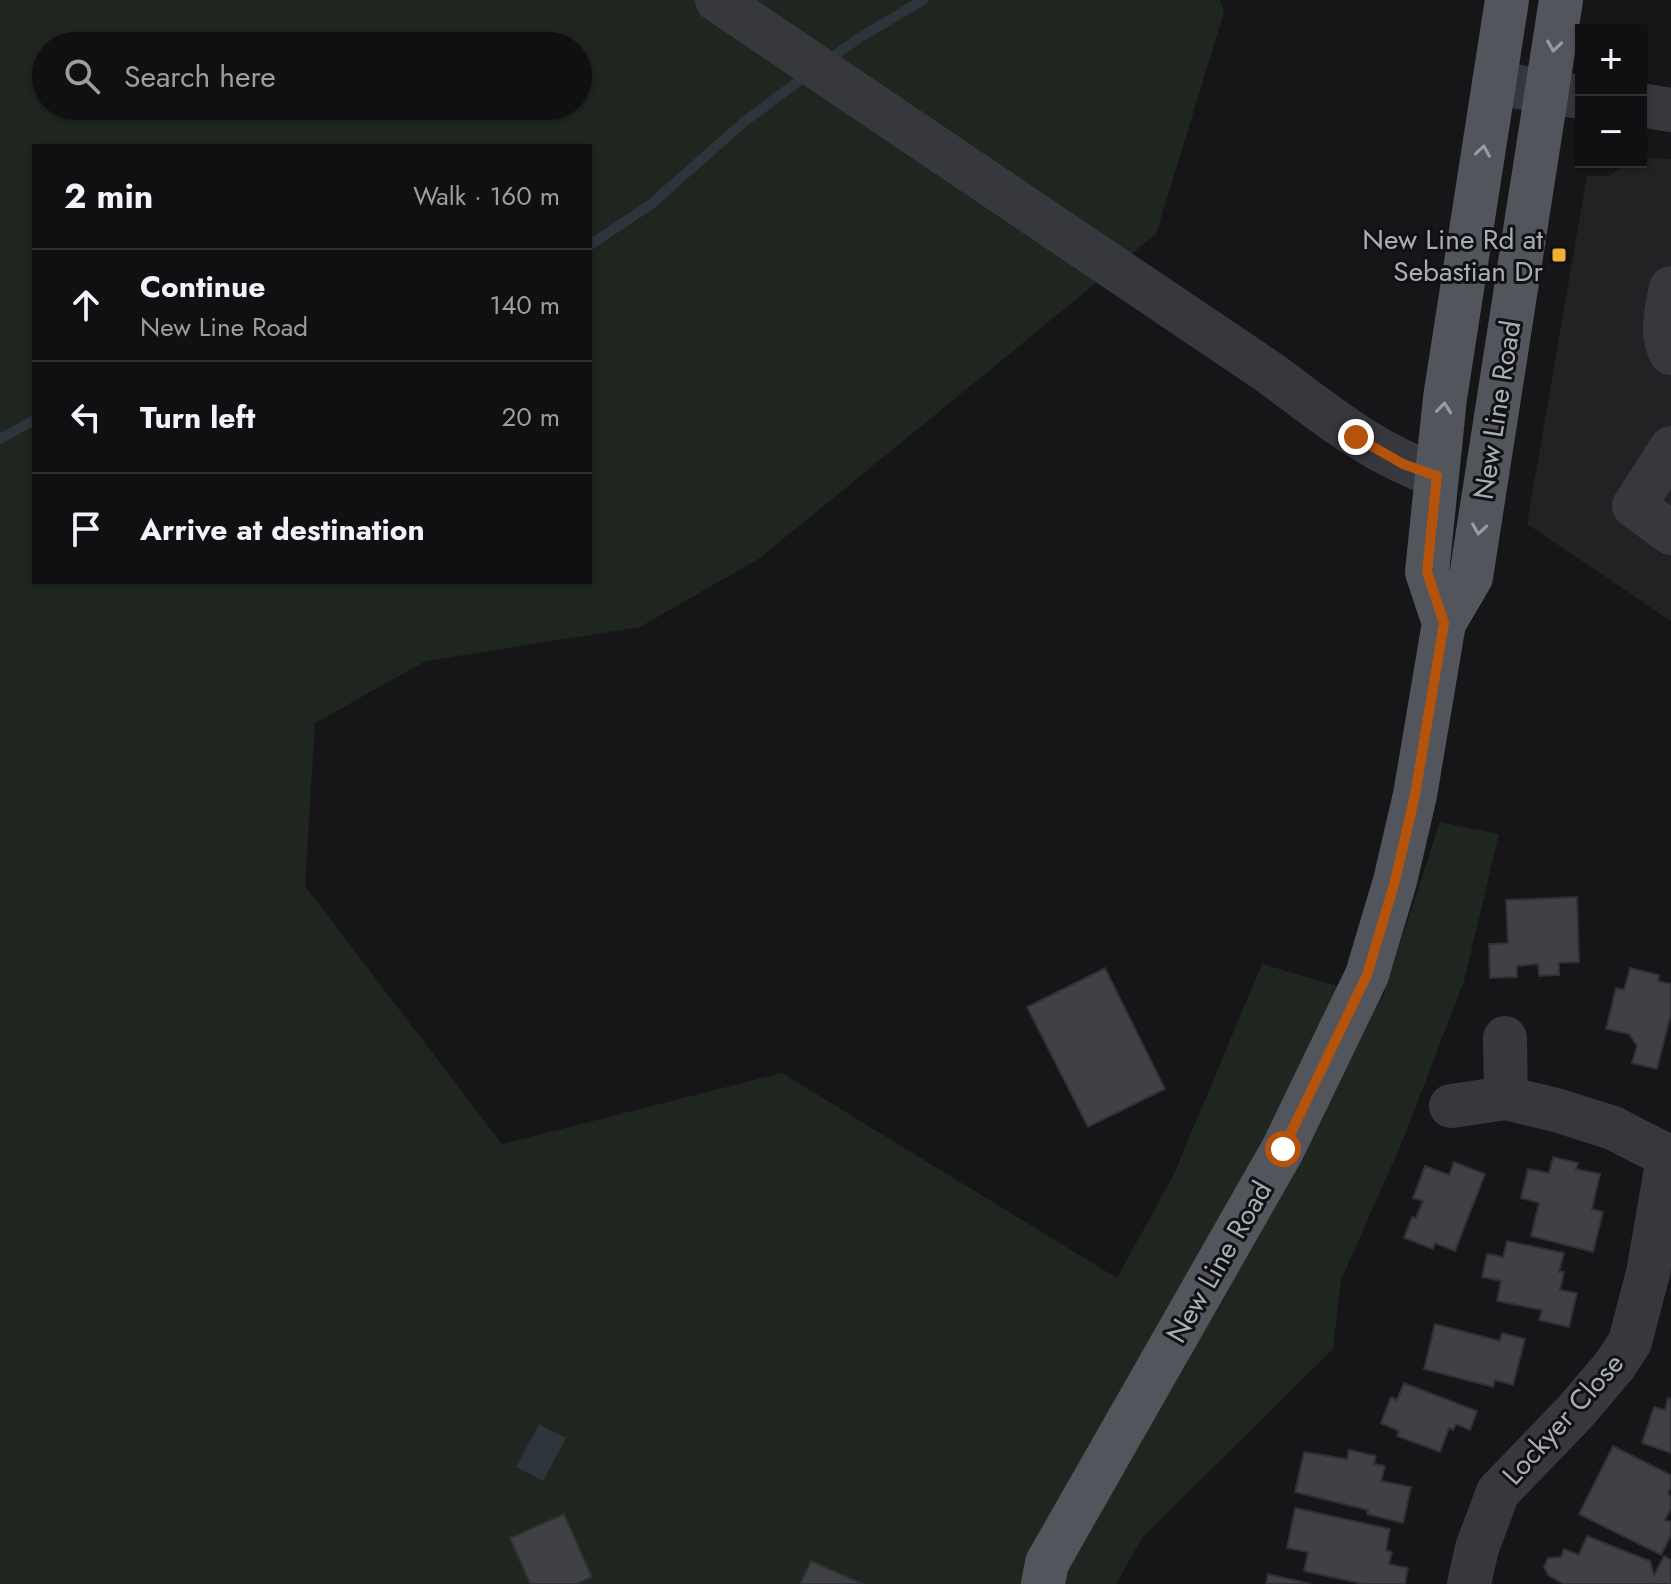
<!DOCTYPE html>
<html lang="en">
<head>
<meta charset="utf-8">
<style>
  body { margin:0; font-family:Jost,sans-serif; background:#19191b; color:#f1f3f6 }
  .controls { position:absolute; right:24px; top:24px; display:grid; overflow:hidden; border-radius:0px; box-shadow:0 2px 6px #0004 }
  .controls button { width:72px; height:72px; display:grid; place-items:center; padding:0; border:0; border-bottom:2px solid #303032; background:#101012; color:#f1f3f6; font:40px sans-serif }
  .stop { position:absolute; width:24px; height:24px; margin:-18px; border:6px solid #b45309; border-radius:50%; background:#fff }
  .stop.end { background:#b45309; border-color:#fff; box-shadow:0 2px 8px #0008 }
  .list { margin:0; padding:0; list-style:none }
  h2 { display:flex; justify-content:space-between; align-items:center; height:104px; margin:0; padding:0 32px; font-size:34px }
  h2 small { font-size:26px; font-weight:400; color:#9c9d9f }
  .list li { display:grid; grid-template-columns:52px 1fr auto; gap:24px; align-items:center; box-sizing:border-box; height:112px; padding:0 32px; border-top:2px solid #303032 }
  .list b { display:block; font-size:30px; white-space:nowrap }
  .list p { margin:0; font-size:26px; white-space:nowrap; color:#9c9d9f }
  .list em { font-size:26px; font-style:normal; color:#9c9d9f }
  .icon { flex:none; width:44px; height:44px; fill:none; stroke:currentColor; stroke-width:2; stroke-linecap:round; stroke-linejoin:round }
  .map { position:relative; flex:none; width:1671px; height:1584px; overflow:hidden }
  .search { position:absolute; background:#101012; box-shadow:0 2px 6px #0004; left:32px; top:32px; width:560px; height:88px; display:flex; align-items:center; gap:20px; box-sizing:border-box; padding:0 28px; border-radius:44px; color:#9c9d9f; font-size:30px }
  .panel { position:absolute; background:#101012; box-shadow:0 2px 6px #0004; left:32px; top:144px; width:560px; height:440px; border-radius:0px }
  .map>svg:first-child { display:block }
</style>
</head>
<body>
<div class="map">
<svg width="1671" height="1584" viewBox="0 0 1671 1584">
  <rect width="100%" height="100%" fill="#161618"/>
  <path fill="#222225" d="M 1641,157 L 1671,159 L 1671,621 L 1527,524 L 1587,175 L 1608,176 L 1629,162 L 1641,162 Z"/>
  <path fill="#1e261f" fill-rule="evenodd" d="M 0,0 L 1220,0 L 1224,12 L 1156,234 L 760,558 L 640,627 L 426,661 L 315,723 L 305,886 L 502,1144 L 782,1073 L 1117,1278 L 1174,1174 L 1262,964 L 1382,999 L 1440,822 L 1499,834 L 1464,981 L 1402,1142 L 1341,1280 L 1333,1349 L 1142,1538 L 1116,1584 L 0,1584 ZM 46,46 L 578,46 L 578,106 L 46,106 ZM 34,146 L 590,146 L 590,582 L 34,582 Z"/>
  <path fill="#2c353c" d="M 539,1424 L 566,1438 L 543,1481 L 516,1467 Z"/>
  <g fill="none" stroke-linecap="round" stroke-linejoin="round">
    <path stroke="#2c353c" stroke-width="10" d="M 827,61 L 859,38 L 923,0
      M 590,245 L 650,205 L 744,122 L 807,75
      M 0,439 L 34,420"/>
  </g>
  <path fill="#404145" stroke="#303034" stroke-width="2" d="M 1577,897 L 1579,962 L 1559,963 L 1559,975 L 1539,976 L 1538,964 L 1517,966 L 1517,977 L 1490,978 L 1489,944 L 1508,943 L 1506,900 Z
    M 1105,968 L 1165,1089 L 1088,1127 L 1027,1007 Z
    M 1630,968 L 1659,975 L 1658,981 L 1671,984 L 1671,1014 L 1657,1069 L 1632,1063 L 1637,1046 L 1629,1034 L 1606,1029 L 1616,988 L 1624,990 Z
    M 1553,1157 L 1578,1163 L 1576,1169 L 1600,1174 L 1592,1209 L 1603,1212 L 1593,1252 L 1531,1236 L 1539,1203 L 1521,1198 L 1528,1169 L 1549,1173 Z
    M 1454,1162 L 1485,1174 L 1455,1251 L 1435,1243 L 1433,1249 L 1404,1238 L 1412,1217 L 1416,1218 L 1423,1201 L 1413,1198 L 1425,1166 L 1449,1175 Z
    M 1507,1241 L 1564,1253 L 1559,1272 L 1564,1272 L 1560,1290 L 1577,1293 L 1569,1327 L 1539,1320 L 1542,1310 L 1497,1301 L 1501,1281 L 1482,1277 L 1487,1254 L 1503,1257 Z
    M 1435,1324 L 1500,1341 L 1502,1333 L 1525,1339 L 1513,1385 L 1495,1380 L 1493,1387 L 1424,1369 Z
    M 1404,1383 L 1477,1411 L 1470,1430 L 1456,1424 L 1453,1430 L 1449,1428 L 1440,1452 L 1397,1436 L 1399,1431 L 1381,1423 L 1391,1397 L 1397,1400 Z
    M 1668,1398 L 1671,1399 L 1671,1453 L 1642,1443 L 1654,1407 L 1665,1410 Z
    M 1613,1446 L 1671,1475 L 1671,1486 L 1668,1493 L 1671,1498 L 1671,1508 L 1665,1520 L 1671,1522 L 1671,1535 L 1661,1555 L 1579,1514 Z
    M 1349,1450 L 1376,1456 L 1374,1464 L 1385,1466 L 1381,1481 L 1411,1487 L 1403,1523 L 1367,1514 L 1368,1510 L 1295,1492 L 1304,1452 L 1347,1459 Z
    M 1295,1508 L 1390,1529 L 1386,1550 L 1392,1552 L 1389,1564 L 1408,1568 L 1405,1584 L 1363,1584 L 1304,1571 L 1308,1552 L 1287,1548 Z
    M 564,1514 L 592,1577 L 576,1584 L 530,1584 L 510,1538 Z
    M 1587,1536 L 1650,1561 L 1654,1575 L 1664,1556 L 1671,1560 L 1671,1584 L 1564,1584 L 1548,1575 L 1544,1567 L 1548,1558 L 1561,1557 L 1564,1549 L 1579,1555 Z
    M 811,1561 L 863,1584 L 800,1584 Z
    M 1268,1574 L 1311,1584 L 1266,1584 Z"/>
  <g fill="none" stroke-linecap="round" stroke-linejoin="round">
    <path stroke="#37383d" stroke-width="44" d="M 717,0 L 1270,373 C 1325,414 1372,453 1437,476
      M 1494,83 L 1581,97
      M 1641,105 L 1671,110
      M 1671,288 C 1667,307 1660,335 1671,353
      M 1671,448 L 1634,506 L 1671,533
      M 1505,1038 L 1506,1098
      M 1451,1106 L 1506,1098 L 1556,1110 L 1613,1128 L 1671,1158
      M 1469,1584 L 1477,1548 L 1498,1492 L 1576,1411 L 1615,1365 L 1630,1342 L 1648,1273 L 1668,1158"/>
    <path stroke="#53555c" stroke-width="44" d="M 1444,623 L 1427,572 L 1445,398 L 1507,0
      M 1043,1584 L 1047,1563 L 1283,1149 L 1367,975 L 1395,881 L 1415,795 L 1444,623 L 1471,577 L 1561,0"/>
  </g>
  <defs><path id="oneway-chevron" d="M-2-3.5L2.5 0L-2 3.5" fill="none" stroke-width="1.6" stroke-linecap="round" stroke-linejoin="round" transform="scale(2)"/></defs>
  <g stroke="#979ba6">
    <use href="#oneway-chevron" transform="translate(1554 46) rotate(98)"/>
    <use href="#oneway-chevron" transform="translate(1483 151) rotate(-81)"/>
    <use href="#oneway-chevron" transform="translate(1444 408) rotate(-84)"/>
    <use href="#oneway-chevron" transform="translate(1479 529) rotate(99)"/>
  </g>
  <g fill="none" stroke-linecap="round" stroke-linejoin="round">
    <path stroke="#b45309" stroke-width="10" d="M 1283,1149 L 1367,975 L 1395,881 L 1415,795 L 1444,623 L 1427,572 L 1437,476 L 1403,464 L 1356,437"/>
  </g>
  <rect fill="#f2b134" stroke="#111113" stroke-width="3" x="1551" y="247" width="16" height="16" rx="4"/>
  <g text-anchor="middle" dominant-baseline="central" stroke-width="6" stroke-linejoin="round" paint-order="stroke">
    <g font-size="28" fill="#a8adb8" stroke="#111113" text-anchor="end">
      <text x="1543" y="239">New Line Rd at<tspan x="1543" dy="32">Sebastian Dr</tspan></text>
    </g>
    <g font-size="28" fill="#a8adb8" stroke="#111113">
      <text transform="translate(1497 410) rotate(-81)">New Line Road</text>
      <text transform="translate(1219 1262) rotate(-60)">New Line Road</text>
      <text transform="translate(1563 1419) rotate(-48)">Lockyer Close</text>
    </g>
  </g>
</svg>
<div class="controls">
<button>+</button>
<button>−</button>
</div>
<div class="stop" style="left:1283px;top:1149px"></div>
<div class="stop end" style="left:1356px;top:437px"></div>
<div class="search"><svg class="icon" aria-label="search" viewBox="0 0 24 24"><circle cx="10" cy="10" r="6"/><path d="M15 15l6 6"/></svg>Search here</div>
<section class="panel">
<h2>2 min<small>Walk · 160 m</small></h2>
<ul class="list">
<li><svg class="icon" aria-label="ahead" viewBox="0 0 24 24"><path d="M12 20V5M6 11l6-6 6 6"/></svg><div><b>Continue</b><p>New Line Road</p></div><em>140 m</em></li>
<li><svg class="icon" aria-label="left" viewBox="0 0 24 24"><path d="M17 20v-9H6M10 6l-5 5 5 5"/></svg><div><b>Turn left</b></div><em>20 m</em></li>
<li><svg class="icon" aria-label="arrive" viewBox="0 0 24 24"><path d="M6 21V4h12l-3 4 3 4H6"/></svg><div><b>Arrive at destination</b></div></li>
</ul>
</section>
</div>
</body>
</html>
